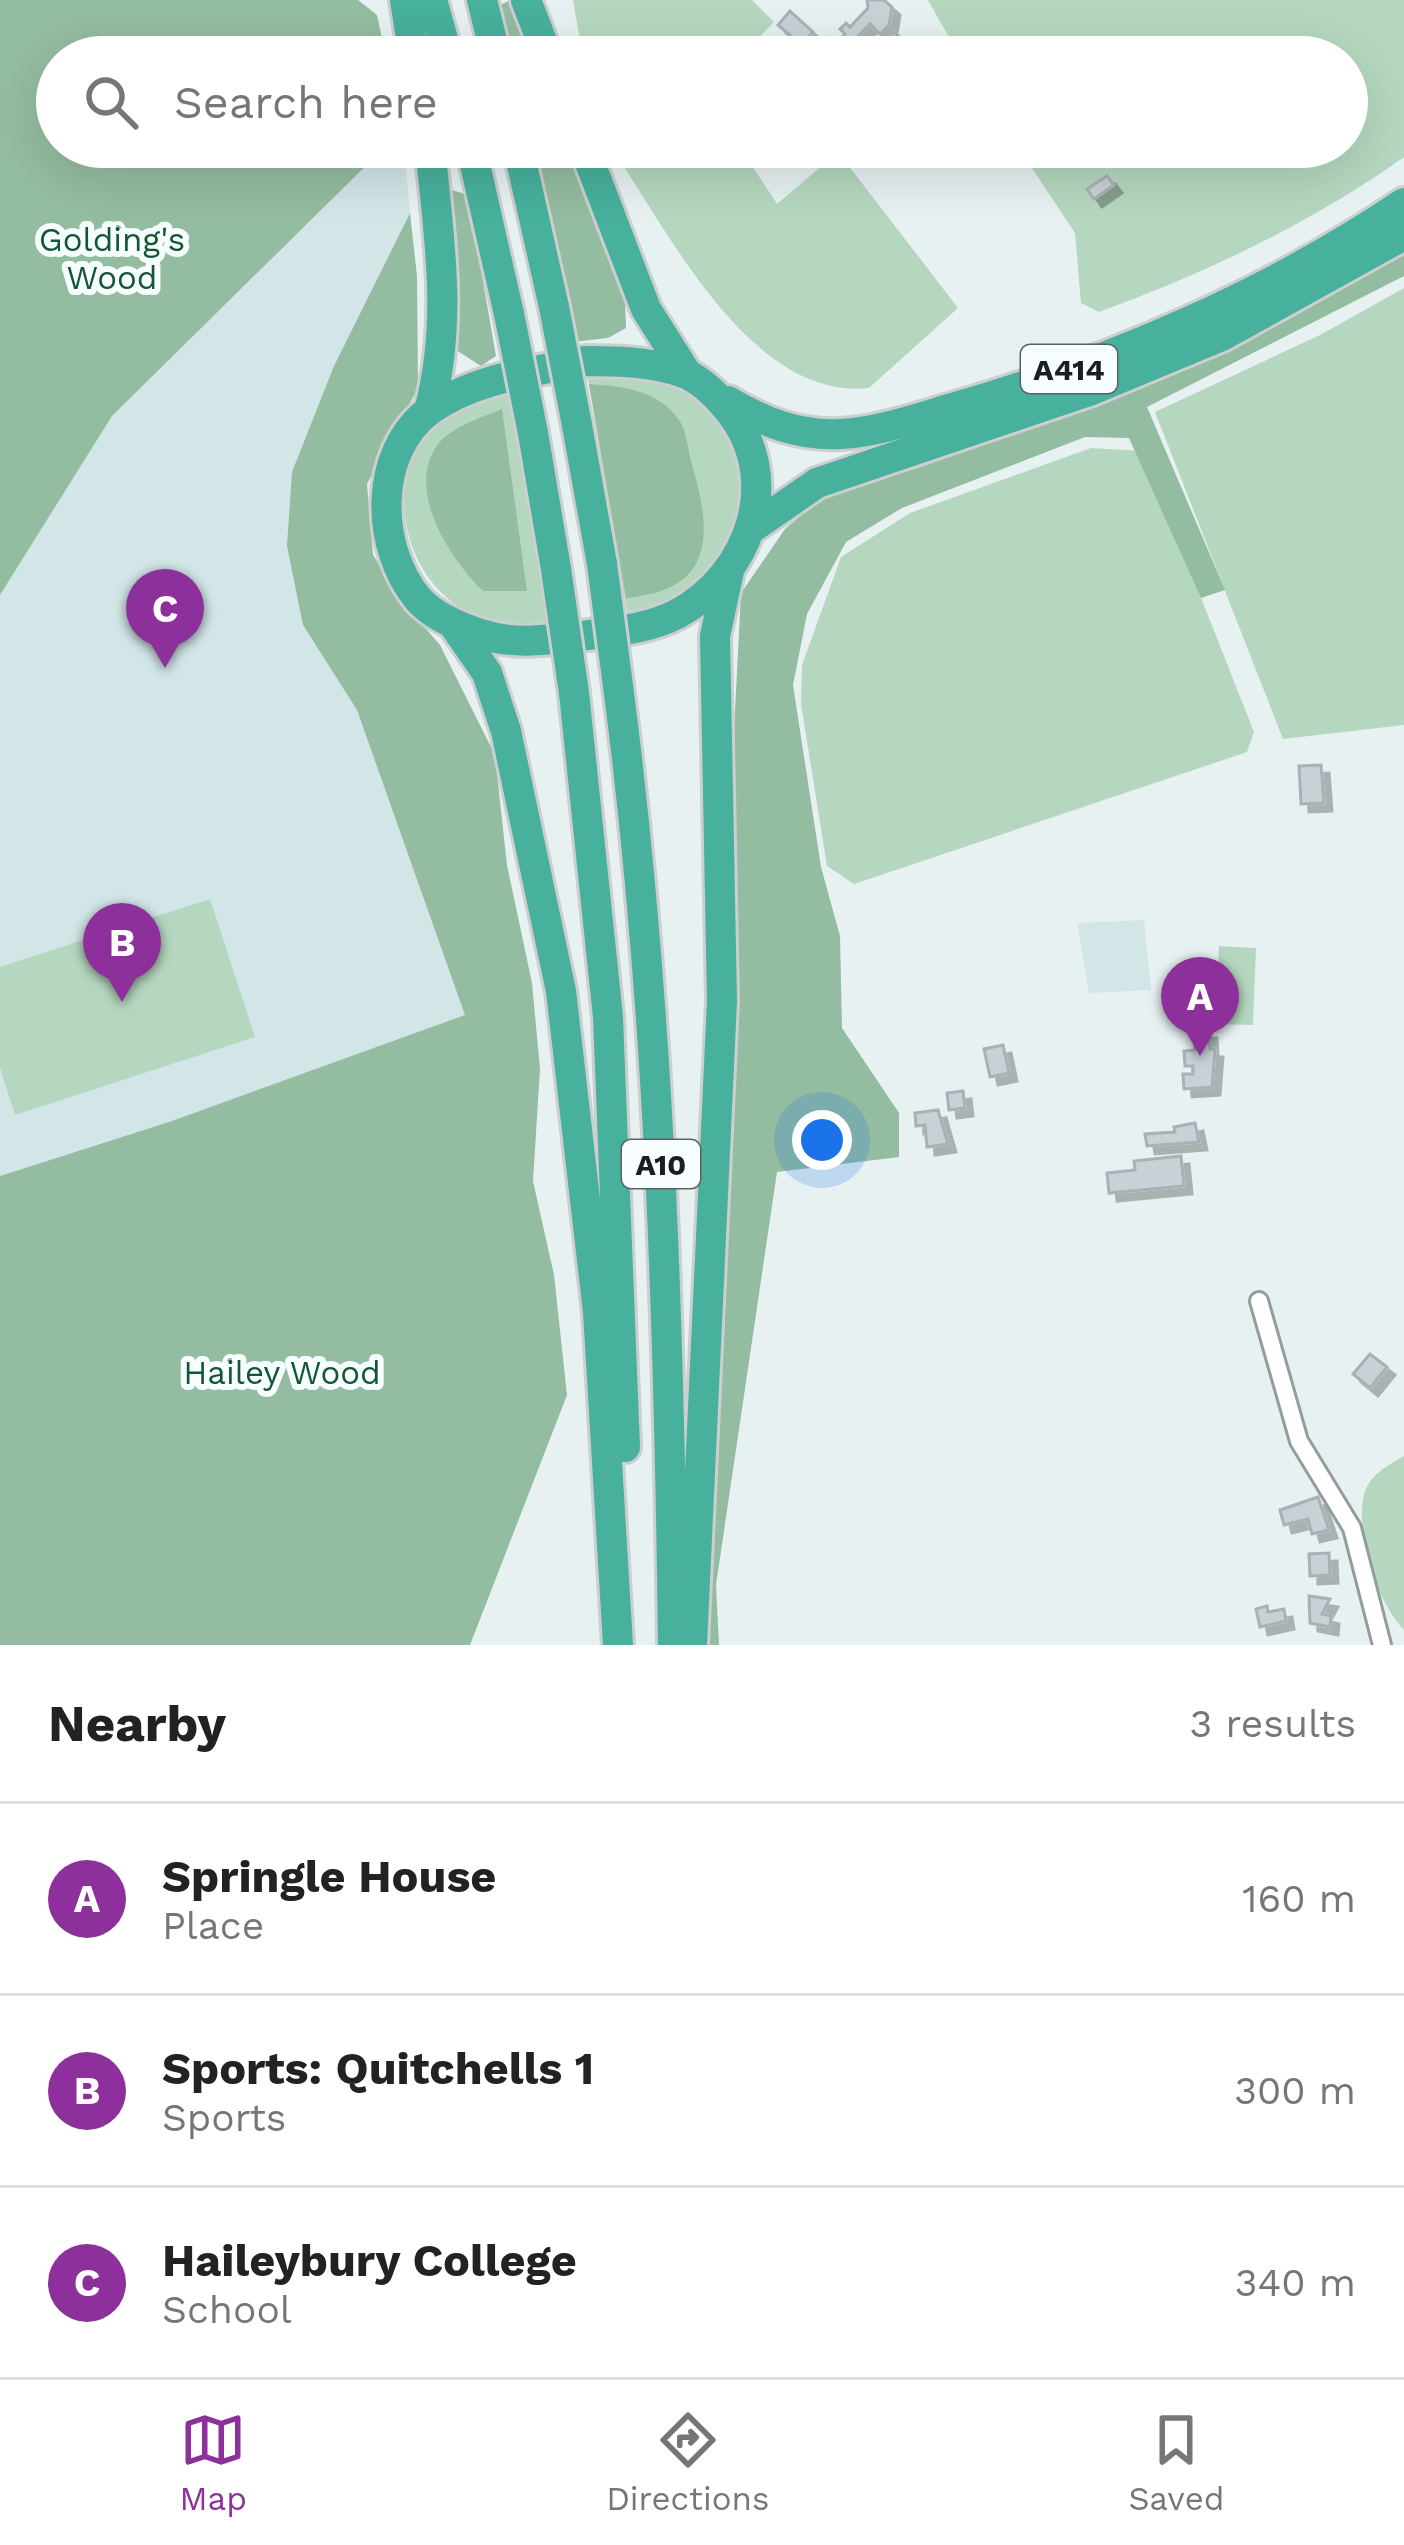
<!DOCTYPE html>
<html lang="en">
<head>
<meta charset="utf-8">
<style>
  body { margin:0; font-family:"Work Sans",sans-serif; background:#f2f2f2; color:#222 }
  .you { position:absolute; left:822px; top:1140px; width:42px; height:42px; margin:-30px; border:9px solid #fff; border-radius:50%; background:#1a73e8; box-shadow:0 0 0 18px #1a73e833 }
  .badge { display:grid; place-items:center; width:78px; height:78px; border-radius:50%; background:#8d309b; color:#fff; font-size:39px; font-weight:700 }
  .pin { position:absolute; translate:-50% -99px; filter:drop-shadow(0 3px 6px #0008) }
  .pin::after { content:''; position:absolute; top:63px; width:42px; height:36px; background:inherit; clip-path:polygon(0 0,100% 0,50% 100%) }
  .list { margin:0; padding:0; list-style:none }
  h2 { display:flex; justify-content:space-between; align-items:center; height:156px; margin:0; padding:0 48px; font-size:51px }
  h2 small { font-size:39px; font-weight:400; color:#767676 }
  .list li { display:grid; grid-template-columns:78px 1fr auto; gap:36px; align-items:center; box-sizing:border-box; height:192px; padding:0 48px; border-top:3px solid #e0e0e0 }
  .list b { display:block; font-size:45px; white-space:nowrap }
  .list p { margin:0; font-size:39px; white-space:nowrap; color:#767676 }
  .list em { font-size:39px; font-style:normal; color:#767676 }
  .icon { flex:none; width:66px; height:66px; fill:none; stroke:currentColor; stroke-width:2; stroke-linecap:round; stroke-linejoin:round }
  .map { position:relative; flex:none; width:1404px; height:1645px; overflow:hidden }
  .search { position:absolute; background:#fff; box-shadow:0 12px 48px #0002; left:36px; right:36px; top:36px; height:132px; display:flex; align-items:center; gap:30px; box-sizing:border-box; padding:0 42px; border-radius:66px; color:#767676; font-size:45px }
  .sheet { height:732px; background:#fff }
  nav { display:flex; justify-content:space-around; align-items:center; box-sizing:border-box; height:168px; border-top:3px solid #e0e0e0; background:#fff; font-size:33px; color:#767676 }
  nav a { display:grid; justify-items:center; gap:6px }
  nav .on { color:#8d309b }
  .map>svg:first-child { display:block }
</style>
</head>
<body>
<div class="map">
<svg width="1404" height="1645" viewBox="0 0 1404 1645">
  <defs>
    <filter id="shadow"><feDropShadow dx="8" dy="8" stdDeviation="0" flood-color="#0004"/></filter>
  </defs>
  <rect width="100%" height="100%" fill="#e7f1f2"/>
  <path fill="#d2e5e7" d="M 385,147 L 404,147 L 410,213 L 334,366 L 303,625 L 357,710 L 466,1015 L 172,1121 L 0,1176 L 0,595 L 112,416 Z
    M 1144,920 L 1151,990 L 1089,993 L 1077,923 Z"/>
  <path fill="#b5d7bf" d="M 573,0 L 752,0 L 774,22 L 745,52 L 747,57 L 583,57 Z
    M 928,0 L 1404,0 L 1404,157 C 1313,222 1204,274 1099,312 L 1081,303 L 1075,233 L 1018,147 L 1347,147 L 1347,57 L 960,57 Z
    M 611,147 L 740,147 L 777,204 L 838,152 L 958,308 L 869,388 C 750,400 669,232 611,147 Z
    M 1404,288 L 1404,725 L 1283,739 L 1155,412 L 1320,335 Z
    M 645,370 C 662,378 689,385 704,398 C 755,441 753,526 711,574 C 690,597 656,606 627,611 L 587,373 Z
    M 508,390 L 548,623 C 519,625 493,625 466,611 C 394,572 378,454 456,410 C 471,401 491,396 508,390 Z
    M 1091,448 L 1143,451 L 1254,732 L 1247,752 L 854,884 L 827,866 L 801,704 L 802,665 L 841,557 L 910,513 Z
    M 210,899 L 255,1037 L 15,1115 L 0,1068 L 0,967 Z
    M 1219,946 L 1256,948 L 1253,1025 L 1215,1024 Z
    M 1404,1456 L 1404,1630 C 1377,1602 1355,1535 1364,1495 C 1369,1475 1387,1466 1404,1456 Z"/>
  <path fill="#94bca0" d="M 0,0 L 358,0 L 377,15 L 386,57 L 57,57 L 57,147 L 385,147 L 112,416 L 0,595 Z
    M 511,0 L 533,57 L 511,57 L 498,6 Z
    M 533,147 L 568,147 L 625,299 L 626,328 L 608,338 L 573,342 Z
    M 452,190 L 468,195 L 496,356 L 481,366 L 456,350 L 447,192 Z
    M 410,213 L 417,276 L 418,388 L 367,484 L 373,555 L 407,607 L 440,645 L 495,755 L 507,865 L 532,983 L 540,1069 L 533,1181 L 554,1275 L 567,1395 L 470,1645 L 0,1645 L 0,1176 L 172,1121 L 465,1015 L 357,710 L 303,625 L 287,546 L 292,472 L 334,366 Z
    M 1404,245 L 1404,276 L 1147,407 L 1225,590 L 1201,598 L 1129,438 L 1085,437 L 902,508 L 846,542 L 807,614 L 793,685 L 821,867 L 840,936 L 842,1028 L 899,1113 L 899,1157 L 777,1172 L 716,1585 L 719,1645 L 697,1645 L 736,1028 L 732,770 L 741,593 L 785,529 L 828,492 L 918,468 L 1069,411 Z
    M 589,384 C 621,386 659,390 679,420 C 687,431 688,452 692,465 C 713,536 714,590 626,598 Z
    M 502,409 L 527,591 L 483,591 C 451,560 406,492 436,447 C 449,427 481,418 502,409 Z"/>
  <path fill="#c8d1d5" stroke="#a8b1b5" stroke-width="3" filter="url(#shadow)" d="M 867,0 L 884,0 L 892,7 L 889,25 L 880,34 L 870,24 L 838,57 L 811,57 L 829,38 L 835,45 L 845,34 L 840,29 L 846,23 L 850,27 L 868,8 Z
    M 790,11 L 813,32 L 801,45 L 778,25 Z
    M 894,32 L 919,54 L 916,57 L 904,57 L 886,40 Z
    M 776,40 L 790,53 L 786,57 L 760,57 Z
    M 1107,176 L 1114,185 L 1094,199 L 1087,189 Z
    M 1321,765 L 1324,803 L 1301,804 L 1299,766 Z
    M 1209,1030 L 1210,1049 L 1215,1049 L 1212,1087 L 1184,1089 L 1183,1074 L 1193,1074 L 1193,1066 L 1185,1066 L 1184,1051 L 1195,1050 L 1194,1031 Z
    M 1003,1045 L 1009,1073 L 990,1077 L 984,1049 Z
    M 963,1091 L 965,1108 L 949,1110 L 947,1093 Z
    M 938,1110 L 948,1144 L 927,1147 L 925,1125 L 916,1126 L 915,1113 Z
    M 1195,1123 L 1199,1142 L 1147,1146 L 1145,1134 L 1175,1132 L 1174,1127 Z
    M 1181,1156 L 1184,1186 L 1109,1193 L 1107,1173 L 1135,1170 L 1134,1161 Z
    M 1370,1354 L 1387,1367 L 1370,1388 L 1353,1374 Z
    M 1318,1497 L 1329,1530 L 1312,1534 L 1308,1519 L 1284,1525 L 1280,1510 Z
    M 1329,1553 L 1330,1575 L 1310,1576 L 1309,1554 Z
    M 1309,1596 L 1330,1599 L 1322,1614 L 1331,1616 L 1330,1627 L 1310,1623 Z
    M 1267,1606 L 1268,1612 L 1284,1609 L 1286,1621 L 1260,1627 L 1256,1609 Z"/>
  <g fill="none" stroke-linecap="round" stroke-linejoin="round">
    <defs>
      <path id="street" d="M 1259,1301 L 1299,1441 L 1352,1528 L 1382,1645"/>
      <path id="highway" d="M 405,0 L 414,57
        M 432,0 L 448,57
        M 482,0 L 496,57
        M 526,0 L 548,57
        M 471,147 L 509,314
        M 518,147 L 554,307
        M 584,147 L 646,309 L 687,374
        M 585,361 C 619,361 653,362 684,373 C 701,380 715,394 726,407 C 785,475 752,574 677,614 C 650,628 619,631 589,635 C 553,639 516,646 481,634 C 459,627 434,617 418,599 C 376,548 372,453 430,410 C 474,378 534,372 585,361 Z
        M 728,401 C 763,422 798,436 840,434 C 879,432 918,418 956,407 C 1111,362 1269,294 1404,203
        M 429,411 C 453,322 439,237 430,147
        M 577,425 L 602,564
        M 533,433 L 556,569
        M 752,528 L 817,483 L 1092,390 L 1222,336 L 1404,235
        M 453,624 L 487,673 L 506,731 L 561,991 L 598,1312 L 618,1645
        M 618,686 C 660,1005 669,1324 673,1645
        M 574,693 L 608,1017 L 625,1447
        M 692,1645 L 722,1001 L 715,636 L 729,571"/>
    </defs>
    <use href="#street" stroke="#939d9e" stroke-width="22"/>
    <use href="#highway" stroke="#cdcece" stroke-width="36"/>
    <use href="#street" stroke="#fff" stroke-width="16"/>
    <use href="#highway" stroke="#47b19d" stroke-width="30"/>
    <defs>
      <path id="highway-bridge" d="M 554,307 L 577,425
        M 509,314 L 533,433
        M 602,564 L 618,686
        M 556,569 L 574,693"/>
    </defs>
    <use href="#highway-bridge" stroke="#cdcece" stroke-width="36" stroke-linecap="butt"/>
    <use href="#highway-bridge" stroke="#47b19d" stroke-width="30"/>
  </g>
  <g text-anchor="middle" dominant-baseline="central" stroke-width="12" stroke-linejoin="round" paint-order="stroke">
    <g fill="#f6feff" stroke="#5d6162" stroke-width="3">
      <rect x="1021" y="345" width="96" height="48" rx="9"/>
      <rect x="622" y="1140" width="78" height="48" rx="9"/>
    </g>
    <g font-size="30" font-weight="bold" fill="#1b1e1f">
      <text x="1069" y="369">A414</text>
      <text x="661" y="1164">A10</text>
    </g>
    <g font-size="33" fill="#155632" stroke="#f6feff">
      <text x="112" y="239">Golding's<tspan x="112" dy="38">Wood</tspan></text>
      <text x="282" y="1372">Hailey Wood</text>
    </g>
  </g>
</svg>
<div class="you"></div>
<div class="pin badge" style="left:1200px;top:1056px">A</div>
<div class="pin badge" style="left:122px;top:1002px">B</div>
<div class="pin badge" style="left:165px;top:668px">C</div>
<div class="search"><svg class="icon" aria-label="search" viewBox="0 0 24 24"><circle cx="10" cy="10" r="6"/><path d="M15 15l6 6"/></svg>Search here</div>
</div>
<section class="sheet">
<h2>Nearby<small>3 results</small></h2>
<ul class="list">
<li><span class="badge">A</span><div><b>Springle House</b><p>Place</p></div><em>160 m</em></li>
<li><span class="badge">B</span><div><b>Sports: Quitchells 1</b><p>Sports</p></div><em>300 m</em></li>
<li><span class="badge">C</span><div><b>Haileybury College</b><p>School</p></div><em>340 m</em></li>
</ul>
</section>
<nav>
<a class="on"><svg class="icon" aria-label="map" viewBox="0 0 24 24"><path d="M3 6l6-2 6 2 6-2v14l-6 2-6-2-6 2zM9 4v14M15 6v14"/></svg>Map</a>
<a><svg class="icon" aria-label="directions" viewBox="0 0 24 24"><path d="M12 3l9 9-9 9-9-9zM9 14v-3h6M13 9l2 2-2 2"/></svg>Directions</a>
<a><svg class="icon" aria-label="saved" viewBox="0 0 24 24"><path d="M7 4h10v16l-5-4-5 4z"/></svg>Saved</a>
</nav>
</body>
</html>
